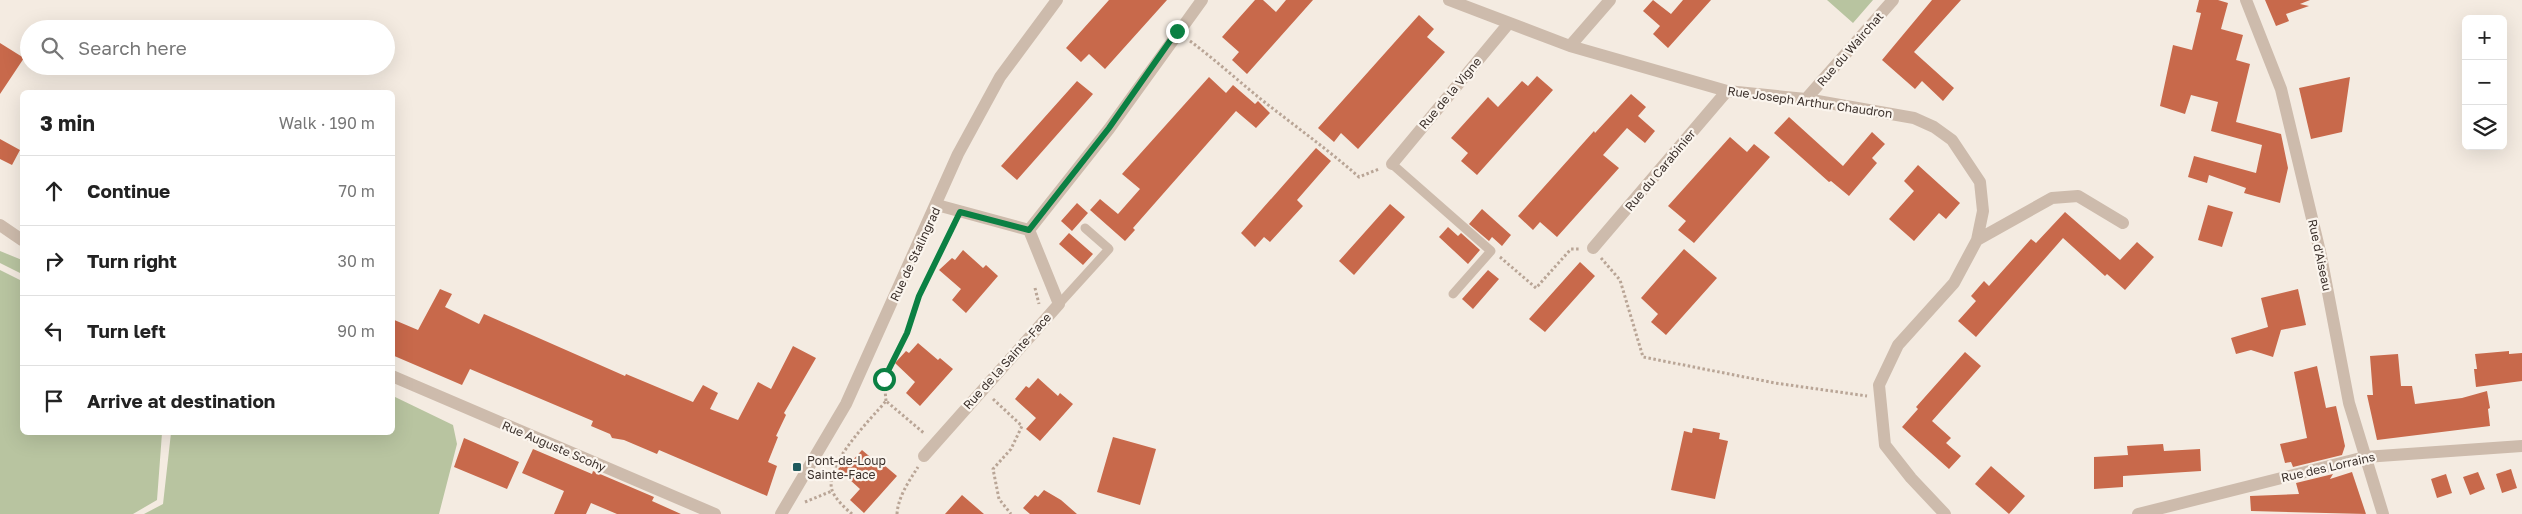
<!DOCTYPE html>
<html lang="en">
<head>
<meta charset="utf-8">
<style>
  body { margin:0; font-family:"Golos Text",sans-serif; background:#f6f6f6; color:#222 }
  .controls { position:absolute; right:15px; top:15px; display:grid; overflow:hidden; border-radius:8px; box-shadow:0 5px 20px #0002 }
  .controls button { width:45px; height:45px; display:grid; place-items:center; padding:0; border:0; border-bottom:1px solid #e0e0e0; background:#fff; color:#222; font:25px sans-serif }
  .stop { position:absolute; width:15px; height:15px; margin:-11px; border:4px solid #0b8043; border-radius:50%; background:#fff }
  .stop.end { background:#0b8043; border-color:#fff; box-shadow:0 1px 5px #0008 }
  .list { margin:0; padding:0; list-style:none }
  h2 { display:flex; justify-content:space-between; align-items:center; height:65px; margin:0; padding:0 20px; font-size:21px }
  h2 small { font-size:16px; font-weight:400; color:#767676 }
  .list li { display:grid; grid-template-columns:32px 1fr auto; gap:15px; align-items:center; box-sizing:border-box; height:70px; padding:0 20px; border-top:1px solid #e0e0e0 }
  .list b { display:block; font-size:19px; white-space:nowrap }
  .list em { font-size:16px; font-style:normal; color:#767676 }
  .icon { flex:none; width:28px; height:28px; fill:none; stroke:currentColor; stroke-width:2; stroke-linecap:round; stroke-linejoin:round }
  .map { position:relative; flex:none; width:2522px; height:514px; overflow:hidden }
  .search { position:absolute; background:#fff; box-shadow:0 5px 20px #0002; left:20px; top:20px; width:375px; height:55px; display:flex; align-items:center; gap:12px; box-sizing:border-box; padding:0 18px; border-radius:28px; color:#767676; font-size:19px }
  .panel { position:absolute; background:#fff; box-shadow:0 5px 20px #0002; left:20px; top:90px; width:375px; height:345px; border-radius:8px }
  .map>svg:first-child { display:block }
</style>
</head>
<body>
<div class="map">
<svg width="2522" height="514" viewBox="0 0 2522 514">
  <rect width="100%" height="100%" fill="#f4ebe1"/>
  <path fill="#b8c4a0" d="M 1827,0 L 1873,0 L 1853,23 Z
    M 0,251 L 22,260 L 22,274 L 0,263 Z
    M 0,270 L 22,281 L 22,432 L 162,433 L 157,500 L 133,514 L 0,514 Z
    M 393,396 L 453,425 L 457,444 L 439,514 L 144,514 L 163,504 L 171,433 L 392,432 Z"/>
  <path fill="#c8694b" d="M 1109,0 L 1167,0 L 1105,69 L 1089,54 L 1081,62 L 1066,48 Z
    M 1255,0 L 1263,0 L 1276,12 L 1286,0 L 1313,0 L 1247,74 L 1232,60 L 1239,52 L 1222,37 Z
    M 1653,0 L 1671,14 L 1683,0 L 1711,0 L 1668,48 L 1653,34 L 1660,26 L 1643,11 Z
    M 1932,0 L 1961,0 L 1914,52 L 1954,88 L 1943,101 L 1922,81 L 1915,89 L 1882,60 Z
    M 2199,0 L 2218,0 L 2228,3 L 2221,29 L 2243,35 L 2236,60 L 2250,64 L 2236,122 L 2281,134 L 2288,168 L 2280,203 L 2244,193 L 2246,188 L 2209,175 L 2207,183 L 2188,177 L 2194,156 L 2256,173 L 2262,145 L 2211,131 L 2218,102 L 2191,95 L 2185,114 L 2160,106 L 2173,45 L 2192,50 L 2201,13 L 2196,12 Z
    M 2265,0 L 2310,0 L 2300,4 L 2309,6 L 2286,14 L 2289,21 L 2276,26 Z
    M 1419,15 L 1434,29 L 1427,37 L 1445,52 L 1358,149 L 1341,133 L 1334,142 L 1318,128 Z
    M 0,43 L 24,58 L 0,94 Z
    M 1537,76 L 1553,90 L 1477,175 L 1461,161 L 1468,153 L 1451,138 L 1488,97 L 1498,107 L 1522,81 L 1528,86 Z
    M 1209,77 L 1226,93 L 1233,85 L 1255,104 L 1258,101 L 1270,113 L 1256,128 L 1236,111 L 1133,228 L 1135,230 L 1125,241 L 1090,210 L 1100,199 L 1118,214 L 1140,189 L 1122,174 Z
    M 2350,77 L 2342,132 L 2311,139 L 2299,88 Z
    M 1077,81 L 1093,94 L 1017,180 L 1001,166 Z
    M 1631,94 L 1646,107 L 1638,116 L 1655,131 L 1645,143 L 1627,128 L 1603,155 L 1619,168 L 1557,237 L 1540,222 L 1533,230 L 1518,216 L 1594,131 L 1595,133 Z
    M 1789,117 L 1843,166 L 1872,132 L 1885,144 L 1872,158 L 1877,163 L 1849,196 L 1831,181 L 1829,182 L 1774,133 Z
    M 1730,137 L 1747,152 L 1754,144 L 1770,157 L 1694,243 L 1678,230 L 1686,221 L 1668,206 Z
    M 0,139 L 20,150 L 12,165 L 0,159 Z
    M 1316,148 L 1331,161 L 1297,200 L 1303,206 L 1270,242 L 1264,237 L 1255,247 L 1241,233 Z
    M 1918,165 L 1960,203 L 1946,219 L 1939,213 L 1914,241 L 1889,219 L 1914,191 L 1904,181 Z
    M 1077,203 L 1088,213 L 1072,231 L 1061,221 Z
    M 1390,204 L 1405,217 L 1354,275 L 1339,261 Z
    M 2208,205 L 2233,212 L 2222,247 L 2198,240 Z
    M 1482,209 L 1511,235 L 1502,246 L 1492,237 L 1489,241 L 1469,224 Z
    M 2065,212 L 2120,260 L 2137,242 L 2154,257 L 2125,290 L 2107,274 L 2105,276 L 2063,238 L 1976,337 L 1958,321 L 1976,301 L 1971,296 L 1984,281 L 1989,286 L 2031,239 L 2036,243 Z
    M 1448,227 L 1458,236 L 1461,233 L 1480,250 L 1468,264 L 1439,237 Z
    M 1069,233 L 1093,254 L 1083,265 L 1059,244 Z
    M 1684,249 L 1717,278 L 1666,335 L 1651,322 L 1658,314 L 1641,298 Z
    M 963,250 L 983,268 L 986,265 L 998,276 L 966,313 L 952,300 L 961,289 L 939,270 L 952,258 L 955,260 Z
    M 1580,262 L 1595,276 L 1545,332 L 1529,319 Z
    M 1488,270 L 1499,279 L 1473,309 L 1462,299 Z
    M 440,289 L 452,294 L 445,307 L 479,324 L 484,314 L 625,376 L 626,374 L 693,402 L 703,385 L 718,393 L 710,409 L 738,420 L 758,382 L 771,389 L 793,346 L 816,358 L 784,413 L 786,415 L 776,436 L 778,437 L 768,462 L 777,466 L 767,496 L 659,450 L 657,454 L 624,440 L 612,438 L 610,434 L 591,426 L 593,421 L 470,369 L 462,385 L 392,355 L 392,319 L 418,330 Z
    M 2298,289 L 2306,325 L 2281,330 L 2273,357 L 2251,350 L 2236,354 L 2231,338 L 2268,327 L 2261,298 Z
    M 918,343 L 938,360 L 940,358 L 953,369 L 920,406 L 906,393 L 915,382 L 895,363 L 906,351 L 909,353 Z
    M 2509,351 L 2509,354 L 2522,353 L 2522,381 L 2476,387 L 2474,369 L 2477,369 L 2475,354 Z
    M 1965,352 L 1981,366 L 1932,421 L 1951,438 L 1946,443 L 1961,456 L 1949,469 L 1902,427 L 1918,409 L 1916,407 Z
    M 2398,354 L 2401,386 L 2412,386 L 2415,404 L 2462,398 L 2487,391 L 2490,408 L 2488,409 L 2490,426 L 2377,440 L 2367,395 L 2373,395 L 2370,356 Z
    M 2317,366 L 2326,408 L 2336,406 L 2345,446 L 2342,455 L 2293,467 L 2291,462 L 2285,463 L 2280,444 L 2307,438 L 2294,372 Z
    M 1038,378 L 1058,396 L 1060,393 L 1073,404 L 1040,441 L 1026,429 L 1036,418 L 1015,399 L 1026,386 L 1029,388 Z
    M 1693,428 L 1720,433 L 1719,439 L 1728,441 L 1715,499 L 1671,490 L 1684,431 L 1692,433 Z
    M 1113,437 L 1156,449 L 1140,505 L 1097,492 Z
    M 464,438 L 519,462 L 507,489 L 454,467 Z
    M 2163,444 L 2164,451 L 2200,449 L 2201,471 L 2123,476 L 2123,487 L 2094,489 L 2094,457 L 2128,455 L 2127,446 Z
    M 533,449 L 592,474 L 593,471 L 654,497 L 652,501 L 681,514 L 617,514 L 591,503 L 586,514 L 554,514 L 564,491 L 522,473 Z
    M 862,450 L 882,467 L 884,465 L 897,476 L 864,513 L 850,500 L 860,489 L 838,469 L 850,458 L 853,460 Z
    M 1991,466 L 2025,496 L 2009,514 L 1975,484 Z
    M 2511,469 L 2517,488 L 2502,493 L 2496,474 Z
    M 2352,472 L 2366,514 L 2251,511 L 2250,496 L 2299,494 L 2296,483 L 2333,474 L 2330,479 Z
    M 2478,472 L 2485,489 L 2470,495 L 2463,477 Z
    M 2446,474 L 2452,493 L 2437,498 L 2431,479 Z
    M 1044,490 L 1061,500 L 1077,514 L 1030,514 L 1023,508 L 1035,495 L 1038,497 Z
    M 962,495 L 984,514 L 945,514 Z"/>
  <g fill="none" stroke-linecap="round" stroke-linejoin="round">
    <path stroke="#b9a596" stroke-width="3" stroke-dasharray="2.5 2.5" stroke-linecap="butt" d="M 1190,41 C 1221,64 1249,91 1280,114 C 1307,135 1333,154 1359,177 L 1379,169
      M 1500,257 L 1536,288 L 1571,249 L 1580,249
      M 1601,258 L 1620,280 L 1643,357 L 1775,383 L 1867,396
      M 1035,288 L 1039,304
      M 993,399 L 1022,426 L 1011,449 L 993,469 L 999,499 L 1011,514
      M 886,401 L 884,379 L 907,333 L 919,296 L 956,223
      M 805,502 L 832,491
      M 852,514 C 845,508 835,499 832,490 C 824,465 870,420 886,401 L 925,434
      M 897,514 C 898,497 909,481 918,467"/>
    <path stroke="#cdbbac" stroke-width="9" d="M 1392,164 L 1491,251 L 1453,294
      M 1059,304 L 1109,249 L 1085,228"/>
    <path stroke="#cdbbac" stroke-width="12" d="M 1449,0 L 1570,46 L 1727,91 L 1806,99 L 1914,118 L 1934,127 L 1952,140 L 1980,182 L 1983,211 L 1977,240 L 1954,283 L 1898,345 L 1879,385 L 1885,445 L 1911,478 L 1945,514
      M 1570,46 L 1610,0
      M 1806,99 L 1893,0
      M 1392,164 L 1509,23
      M 937,205 L 1029,230 L 1109,129 L 1202,0
      M 0,225 L 22,240
      M 1977,240 L 2052,198 L 2078,196 L 2123,223
      M 1593,248 L 1727,91
      M 392,376 L 715,514
      M 924,456 L 1059,304 L 1029,230
      M 781,514 L 846,404 L 958,154 L 1000,77 L 1057,0
      M 2138,514 L 2365,457 L 2522,446"/>
    <path stroke="#cdbbac" stroke-width="12" d="M 2246,0 L 2281,89 L 2321,256 L 2349,403 L 2383,514"/>
  </g>
  <g fill="none" stroke-linecap="round" stroke-linejoin="round">
    <path stroke="#0b8043" stroke-width="6" d="M 884,379 L 907,333 L 919,296 L 960,212 L 1029,230 L 1109,128 L 1177,31"/>
  </g>
  <rect fill="#1f5a5e" stroke="#fbf5ee" stroke-width="2" x="792" y="462" width="10" height="10" rx="2.5"/>
  <g text-anchor="middle" dominant-baseline="central" stroke-width="4.5" stroke-linejoin="round" paint-order="stroke">
    <g font-size="12" fill="#3b302b" stroke="#fbf5ee">
      <text transform="translate(1850 49) rotate(-49)">Rue du Wairchat</text>
      <text transform="translate(1450 93) rotate(-50)">Rue de la Vigne</text>
      <text transform="translate(1810 102) rotate(8)">Rue Joseph Arthur Chaudron</text>
      <text transform="translate(1660 170) rotate(-50)">Rue du Carabinier</text>
      <text transform="translate(915 254) rotate(-65)">Rue de Stalingrad</text>
      <text transform="translate(2320 255) rotate(78)">Rue d'Aiseau</text>
      <text transform="translate(1007 361) rotate(-48)">Rue de la Sainte-Face</text>
      <text transform="translate(554 446) rotate(23)">Rue Auguste Scohy</text>
      <text transform="translate(2328 467) rotate(-13)">Rue des Lorrains</text>
    </g>
    <g font-size="12" fill="#3b302b" stroke="#fbf5ee" text-anchor="start">
      <text x="807" y="460">Pont-de-Loup<tspan x="807" dy="14">Sainte-Face</tspan></text>
    </g>
  </g>
</svg>
<div class="controls">
<button>+</button>
<button>−</button>
<button><svg class="icon" aria-label="layers" viewBox="0 0 24 24"><path d="M12 4l9 5-9 5-9-5zM3 14l9 5 9-5"/></svg></button>
</div>
<div class="stop" style="left:884px;top:379px"></div>
<div class="stop end" style="left:1177px;top:31px"></div>
<div class="search"><svg class="icon" aria-label="search" viewBox="0 0 24 24"><circle cx="10" cy="10" r="6"/><path d="M15 15l6 6"/></svg>Search here</div>
<section class="panel">
<h2>3 min<small>Walk · 190 m</small></h2>
<ul class="list">
<li><svg class="icon" aria-label="ahead" viewBox="0 0 24 24"><path d="M12 20V5M6 11l6-6 6 6"/></svg><div><b>Continue</b></div><em>70 m</em></li>
<li><svg class="icon" aria-label="right" viewBox="0 0 24 24"><path d="M7 20v-9h11M14 6l5 5-5 5"/></svg><div><b>Turn right</b></div><em>30 m</em></li>
<li><svg class="icon" aria-label="left" viewBox="0 0 24 24"><path d="M17 20v-9H6M10 6l-5 5 5 5"/></svg><div><b>Turn left</b></div><em>90 m</em></li>
<li><svg class="icon" aria-label="arrive" viewBox="0 0 24 24"><path d="M6 21V4h12l-3 4 3 4H6"/></svg><div><b>Arrive at destination</b></div></li>
</ul>
</section>
</div>
</body>
</html>
